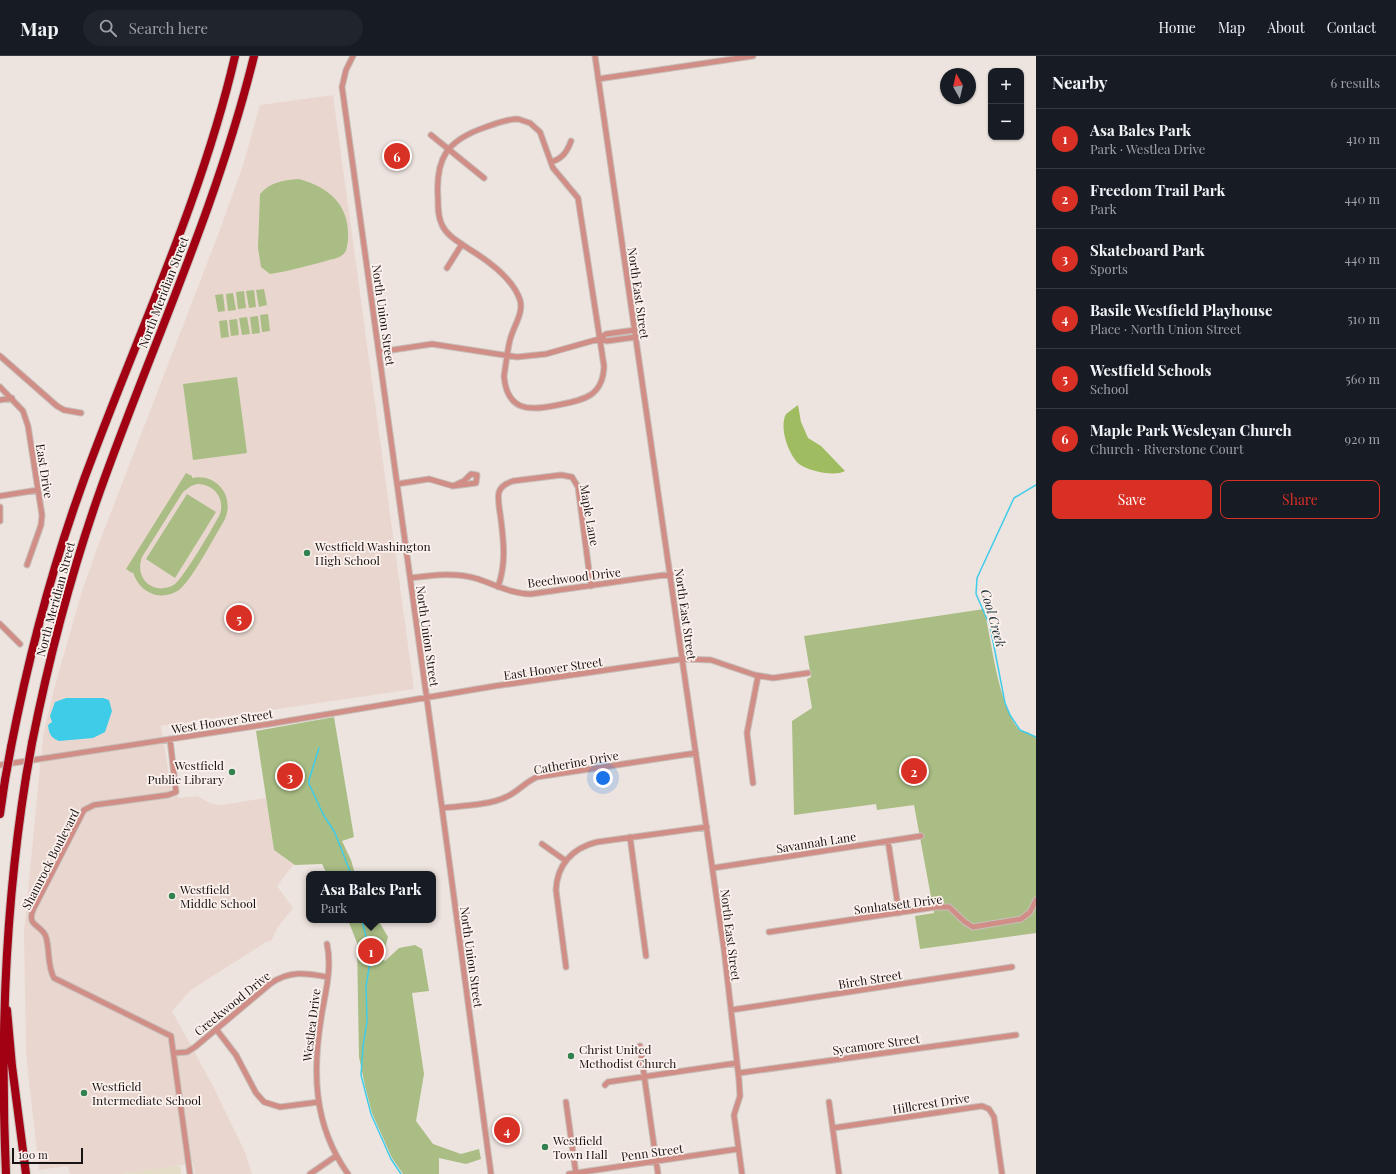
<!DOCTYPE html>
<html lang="en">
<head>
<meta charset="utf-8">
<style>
  body { margin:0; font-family:"Playfair Display",serif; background:#20242c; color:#f1f3f6 }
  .controls { position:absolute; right:12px; top:12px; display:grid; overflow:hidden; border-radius:8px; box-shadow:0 1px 3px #0004 }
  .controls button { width:36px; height:36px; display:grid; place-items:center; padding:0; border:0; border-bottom:1px solid #363941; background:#171b24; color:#f1f3f6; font:20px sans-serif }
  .compass { position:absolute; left:940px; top:12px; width:36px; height:36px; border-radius:50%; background:#171b24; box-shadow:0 1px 3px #0004; rotate:352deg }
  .scale { position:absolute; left:12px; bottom:10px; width:71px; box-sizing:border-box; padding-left:4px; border:2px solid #181413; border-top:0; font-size:11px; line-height:14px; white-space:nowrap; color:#181413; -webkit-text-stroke:3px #fcf1ed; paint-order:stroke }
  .you { position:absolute; left:603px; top:722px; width:14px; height:14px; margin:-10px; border:3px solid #fff; border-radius:50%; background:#1a73e8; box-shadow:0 0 0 6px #1a73e833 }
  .badge { display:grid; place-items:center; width:26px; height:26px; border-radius:50%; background:#d93025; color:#fff; font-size:13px; font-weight:700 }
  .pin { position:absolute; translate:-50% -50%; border:2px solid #fff; box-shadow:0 1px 4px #0006 }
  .popup { position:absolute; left:306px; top:815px; width:130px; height:52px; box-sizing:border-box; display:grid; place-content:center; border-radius:8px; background:#171b24; filter:drop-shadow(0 1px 3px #0005); font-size:13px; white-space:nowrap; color:#9ea1a6 }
  .popup b { font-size:15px; color:#f1f3f6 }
  .popup::after { content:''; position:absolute; left:50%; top:100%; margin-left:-8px; border:8px solid transparent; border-top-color:#171b24 }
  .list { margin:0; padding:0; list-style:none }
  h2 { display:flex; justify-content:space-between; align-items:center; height:52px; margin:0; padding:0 16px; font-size:17px }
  h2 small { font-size:13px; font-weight:400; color:#9ea1a6 }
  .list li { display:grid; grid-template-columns:26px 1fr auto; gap:12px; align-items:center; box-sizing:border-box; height:60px; padding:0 16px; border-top:1px solid #363941 }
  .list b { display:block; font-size:15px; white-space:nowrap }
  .list p { margin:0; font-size:13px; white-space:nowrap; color:#9ea1a6 }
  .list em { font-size:13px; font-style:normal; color:#9ea1a6 }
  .actions { display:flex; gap:8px; padding:12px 16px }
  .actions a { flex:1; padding:9px 0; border:1px solid #d93025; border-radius:8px; text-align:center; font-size:14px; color:#d93025 }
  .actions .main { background:#d93025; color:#fff }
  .icon { flex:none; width:22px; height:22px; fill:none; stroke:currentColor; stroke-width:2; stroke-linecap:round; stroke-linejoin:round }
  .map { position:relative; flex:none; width:1036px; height:1118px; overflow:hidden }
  header { display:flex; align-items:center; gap:24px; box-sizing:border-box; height:56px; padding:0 20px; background:#171b24; border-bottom:1px solid #363941 }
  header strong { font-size:19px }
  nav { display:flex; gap:22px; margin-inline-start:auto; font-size:14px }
  .search { width:280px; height:36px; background:#20242c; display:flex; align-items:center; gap:10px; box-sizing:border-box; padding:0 14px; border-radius:22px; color:#9ea1a6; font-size:15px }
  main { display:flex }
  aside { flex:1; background:#171b24 }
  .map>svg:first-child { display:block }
</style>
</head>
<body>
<header>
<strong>Map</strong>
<div class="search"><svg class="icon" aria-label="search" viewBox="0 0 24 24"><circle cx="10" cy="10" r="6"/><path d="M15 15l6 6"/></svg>Search here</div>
<nav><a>Home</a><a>Map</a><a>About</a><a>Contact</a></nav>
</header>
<main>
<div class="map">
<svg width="1036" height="1118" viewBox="0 0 1036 1118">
  <rect width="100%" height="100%" fill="#eee4df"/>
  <path fill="#e9d7cf" d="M 333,39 L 414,633 L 161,670 L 171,733 L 179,742 L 197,740 L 212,748 L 220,749 L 266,742 L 274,794 L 294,808 L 277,830 L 293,852 L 278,871 L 271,885 L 266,886 L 191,934 L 172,955 L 212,1028 L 245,1096 L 252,1118 L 195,1118 L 193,1107 L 122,1118 L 70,1118 L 68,1110 L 39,1114 L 26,998 L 24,876 L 43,680 L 55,629 L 82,535 L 96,495 L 221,171 L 244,106 L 260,49 Z"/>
  <path fill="#e4dcc7" d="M 180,1109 L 181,1118 L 122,1118 Z"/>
  <path fill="#a9bd84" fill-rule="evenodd" d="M 299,123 C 331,132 350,150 348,184 C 347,190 347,197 341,200 C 337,203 331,203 326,205 C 307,210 289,215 270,218 L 261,211 L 258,192 L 260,138 C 270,126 284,124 299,123 Z
    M 264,233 L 267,249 L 259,251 L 256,234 Z
    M 254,234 L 256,251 L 249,252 L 246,235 Z
    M 244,235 L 246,252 L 238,253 L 236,236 Z
    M 233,237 L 236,254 L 228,255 L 226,238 Z
    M 223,238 L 225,255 L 218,256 L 215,239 Z
    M 268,258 L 270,275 L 262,276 L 260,259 Z
    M 258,260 L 260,277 L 252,278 L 250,261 Z
    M 247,261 L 250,278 L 242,279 L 239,262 Z
    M 237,263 L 239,279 L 231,280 L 229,264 Z
    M 227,264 L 229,281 L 221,282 L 219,265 Z
    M 237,321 L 247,397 L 193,404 L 183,328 Z
    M 186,417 L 192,420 L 192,422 C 217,417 236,441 224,465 C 214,481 192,524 179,534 C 172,539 161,541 153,538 C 142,534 136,526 133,516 L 132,517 L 126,513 ZM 197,428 C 214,428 225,442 220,458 C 214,470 184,521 175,528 C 167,534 154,534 147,527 C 139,519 139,510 142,501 L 183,436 L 191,430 Z
    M 187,438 L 216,456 L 175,522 L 146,503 Z
    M 984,553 C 992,586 998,650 1020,675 L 1028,676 L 1036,682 L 1036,877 L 920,893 L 915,860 L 934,857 L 914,749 L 877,754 L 876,748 L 794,759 L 792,665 L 812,652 L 807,623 L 811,621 L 804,580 Z
    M 334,661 L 354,781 L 342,785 L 351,804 L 355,818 L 327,818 L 322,808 L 295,809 L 274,794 L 256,675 Z
    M 348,864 L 378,864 L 388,881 L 382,903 L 385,905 L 399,892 L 415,889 L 422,893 L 429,935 L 412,937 L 424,1018 L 416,1065 L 433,1088 L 461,1098 L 479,1093 L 481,1103 L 466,1108 L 439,1102 L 439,1118 L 403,1118 L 392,1102 L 372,1057 L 365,1030 L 359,1001 L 357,887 Z"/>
  <path fill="#9fbc61" d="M 798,349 L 801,366 L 808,382 L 821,390 L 845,415 C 835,421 808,415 799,408 C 788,398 779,371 786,358 Z"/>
  <path fill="#3fcce9" d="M 66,642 L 103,642 L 109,644 L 112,655 L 105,676 L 93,682 L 59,685 C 51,682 49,678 48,669 L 52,666 L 50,660 L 55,646 Z"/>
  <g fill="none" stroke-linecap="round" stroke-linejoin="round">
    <path stroke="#3fcce9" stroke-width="1.5" d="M 1036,429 L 1014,442 L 977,522 L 976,538 L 990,570 L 1005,647 L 1010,659 L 1020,674 L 1036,681
      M 319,692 L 309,724 L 309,728 L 323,758 L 335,777 L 351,818
      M 362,864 L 371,901 L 366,930 L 367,965 L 363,990 L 361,1019 L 371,1058 L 391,1103 L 401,1118"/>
    <defs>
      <path id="minor" d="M 353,0 L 346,14 L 342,31 L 442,752 L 491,1118
        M 595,0 L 724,893 L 739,1024 L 740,1040 L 734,1059 L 742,1118
        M 598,23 L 753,0
        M 518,63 L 530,67 L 540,76 L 553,112 L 578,142 L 604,310 C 603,341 583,344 558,349 C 530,355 507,356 504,320 C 506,308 507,296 510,284 C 513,271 524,257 520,244 C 513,222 487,204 469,193 C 459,186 447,180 442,169 C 438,161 438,152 438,143 C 435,102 447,84 486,71 C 497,67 507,63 518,63 Z
        M 431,79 L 484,122
        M 551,106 C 562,103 567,96 571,85
        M 447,212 L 462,188
        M 599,283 L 607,285 L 636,281
        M 379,296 L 432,288 L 517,301 L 546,298 L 599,283 L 606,278 L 635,274
        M 0,300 L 57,350 L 64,354 L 81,357
        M 0,331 L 23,355 L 28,370 L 42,459 L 41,469 L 27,509
        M 0,344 L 12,342
        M 397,428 L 429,423 L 453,430 L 476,427 L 477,419 L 471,418 L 464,425 L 453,430
        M 0,440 L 38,434
        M 0,451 L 0,465
        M 410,522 C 433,519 456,516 478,523 C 496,529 512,538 531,538 L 671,518
        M 498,531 C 506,508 504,488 501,464 C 500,455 497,444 499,436 C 501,430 507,427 513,425 L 561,419 L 572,421 L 578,431 L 591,530
        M 0,568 L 20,588
        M 170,683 L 176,736 L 168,739 L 94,749 L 84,754 L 34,852 C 25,871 42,868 46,881 C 50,894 47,910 54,922 L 171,980 L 190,1118
        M 0,709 L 269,668 L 495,630 L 683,603 L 711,604 L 755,619 L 773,622 L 808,617
        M 753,727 L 747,677 L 758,620
        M 442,752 C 461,750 490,749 506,741 C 518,736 525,726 537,721 L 696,697
        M 630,781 L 646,900
        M 888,785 L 899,857
        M 542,788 L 566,805
        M 713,812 L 921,780
        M 769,876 L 936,851 L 949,851 L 965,866 L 973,871 L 1021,863 L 1030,856 L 1036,844
        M 327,888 C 332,911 326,934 322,957 C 312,1015 313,1069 348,1118
        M 566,911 L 556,834 C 557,809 572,792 597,786 L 707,771
        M 731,954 L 1012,911
        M 216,973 L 236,999 L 256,1037 L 264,1046 L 280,1051 L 319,1046
        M 640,990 L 658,1118
        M 174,997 L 187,996 L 195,991 L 270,928 C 289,914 306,917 328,921
        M 739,1017 L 1016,979
        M 605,1029 L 608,1026 L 737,1007
        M 566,1046 L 576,1118
        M 829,1046 L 839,1118
        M 833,1072 L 982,1050 L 989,1053 L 994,1061 L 1002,1118
        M 310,1118 L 336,1100
        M 569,1118 L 738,1093"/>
      <path id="highway" d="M 32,687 C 49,602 71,517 100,435 C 152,289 217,151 254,0
        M 11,691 C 31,588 59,486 97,389 C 146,260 204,134 235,0
        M 0,758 L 5,724
        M 7,954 L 12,1010 L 26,1118
        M 6,1118 C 0,985 5,852 26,721"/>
    </defs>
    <use href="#minor" stroke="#c7bfba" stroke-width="7"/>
    <use href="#highway" stroke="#c7bfba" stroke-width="10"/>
    <use href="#minor" stroke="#d08e87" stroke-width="5"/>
    <use href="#highway" stroke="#a20013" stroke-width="8"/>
    <defs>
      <path id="highway-bridge" d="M 26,721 L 32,687
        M 5,724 L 11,691"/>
    </defs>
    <use href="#highway-bridge" stroke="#c7bfba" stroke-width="10" stroke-linecap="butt"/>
    <use href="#highway-bridge" stroke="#a20013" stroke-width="8"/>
  </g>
  <g fill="#338150" stroke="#fcf1ed" stroke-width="1.5">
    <circle cx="307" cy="497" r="4"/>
    <circle cx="232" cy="716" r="4"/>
    <circle cx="172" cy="840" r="4"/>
    <circle cx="571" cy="1000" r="4"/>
    <circle cx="84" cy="1037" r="4"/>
    <circle cx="545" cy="1091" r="4"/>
  </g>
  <g text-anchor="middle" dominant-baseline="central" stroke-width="3.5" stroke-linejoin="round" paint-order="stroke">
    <g font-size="12" fill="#181413" stroke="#fcf1ed">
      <text transform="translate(163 236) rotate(-69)">North Meridian Street</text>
      <text transform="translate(639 237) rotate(82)">North East Street</text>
      <text transform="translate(384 259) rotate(82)">North Union Street</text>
      <text transform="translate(45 415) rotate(81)">East Drive</text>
      <text transform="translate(590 459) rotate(80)">Maple Lane</text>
      <text transform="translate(574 521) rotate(-7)">Beechwood Drive</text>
      <text transform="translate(55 543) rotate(-75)">North Meridian Street</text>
      <text transform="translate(686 558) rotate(82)">North East Street</text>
      <text transform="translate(428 580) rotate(82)">North Union Street</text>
      <text transform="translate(553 612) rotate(-8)">East Hoover Street</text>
      <text transform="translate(222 665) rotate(-9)">West Hoover Street</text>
      <text transform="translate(576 706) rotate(-10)">Catherine Drive</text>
      <text transform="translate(816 786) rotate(-9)">Savannah Lane</text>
      <text transform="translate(50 803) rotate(-63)">Shamrock Boulevard</text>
      <text transform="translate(898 848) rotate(-7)">Sonhatsett Drive</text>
      <text transform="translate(731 879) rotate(83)">North East Street</text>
      <text transform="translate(472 901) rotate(82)">North Union Street</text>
      <text transform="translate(870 923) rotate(-9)">Birch Street</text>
      <text transform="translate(232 947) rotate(-39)">Creekwood Drive</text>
      <text transform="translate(311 969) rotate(-83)">Westlea Drive</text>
      <text transform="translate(876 988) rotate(-8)">Sycamore Street</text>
      <text transform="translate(931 1047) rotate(-9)">Hillcrest Drive</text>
      <text transform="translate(652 1096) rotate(-8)">Penn Street</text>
    </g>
    <g font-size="12" fill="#181413" stroke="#fcf1ed" text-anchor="start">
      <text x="315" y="490">Westfield Washington<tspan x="315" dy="14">High School</tspan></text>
      <text x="224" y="709" text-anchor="end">Westfield<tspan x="224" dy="14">Public Library</tspan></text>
      <text x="180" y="833">Westfield<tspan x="180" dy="14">Middle School</tspan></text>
      <text x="579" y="993">Christ United<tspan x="579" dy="14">Methodist Church</tspan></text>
      <text x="92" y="1030">Westfield<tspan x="92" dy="14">Intermediate School</tspan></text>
      <text x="553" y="1084">Westfield<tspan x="553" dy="14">Town Hall</tspan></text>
    </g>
    <g font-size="13" font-style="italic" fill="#162d33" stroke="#fcf1ed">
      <text transform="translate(994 562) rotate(74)">Cool Creek</text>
    </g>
  </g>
</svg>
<div class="controls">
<button>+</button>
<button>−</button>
</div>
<svg class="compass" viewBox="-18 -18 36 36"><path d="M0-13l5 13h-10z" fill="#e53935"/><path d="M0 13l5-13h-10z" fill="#9ea1a6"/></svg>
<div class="scale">100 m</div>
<div class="you"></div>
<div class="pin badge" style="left:371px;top:895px">1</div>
<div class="popup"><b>Asa Bales Park</b>Park</div>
<div class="pin badge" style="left:914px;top:715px">2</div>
<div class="pin badge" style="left:290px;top:720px">3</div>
<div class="pin badge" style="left:507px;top:1074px">4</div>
<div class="pin badge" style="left:239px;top:562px">5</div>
<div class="pin badge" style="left:397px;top:100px">6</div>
</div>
<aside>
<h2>Nearby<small>6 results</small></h2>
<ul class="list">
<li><span class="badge">1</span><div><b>Asa Bales Park</b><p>Park · Westlea Drive</p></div><em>410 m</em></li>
<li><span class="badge">2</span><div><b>Freedom Trail Park</b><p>Park</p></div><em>440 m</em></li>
<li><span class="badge">3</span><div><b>Skateboard Park</b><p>Sports</p></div><em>440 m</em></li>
<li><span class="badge">4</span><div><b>Basile Westfield Playhouse</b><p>Place · North Union Street</p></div><em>510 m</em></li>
<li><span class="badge">5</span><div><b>Westfield Schools</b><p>School</p></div><em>560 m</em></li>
<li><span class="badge">6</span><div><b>Maple Park Wesleyan Church</b><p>Church · Riverstone Court</p></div><em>920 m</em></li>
</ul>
<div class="actions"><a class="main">Save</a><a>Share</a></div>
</aside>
</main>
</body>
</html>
